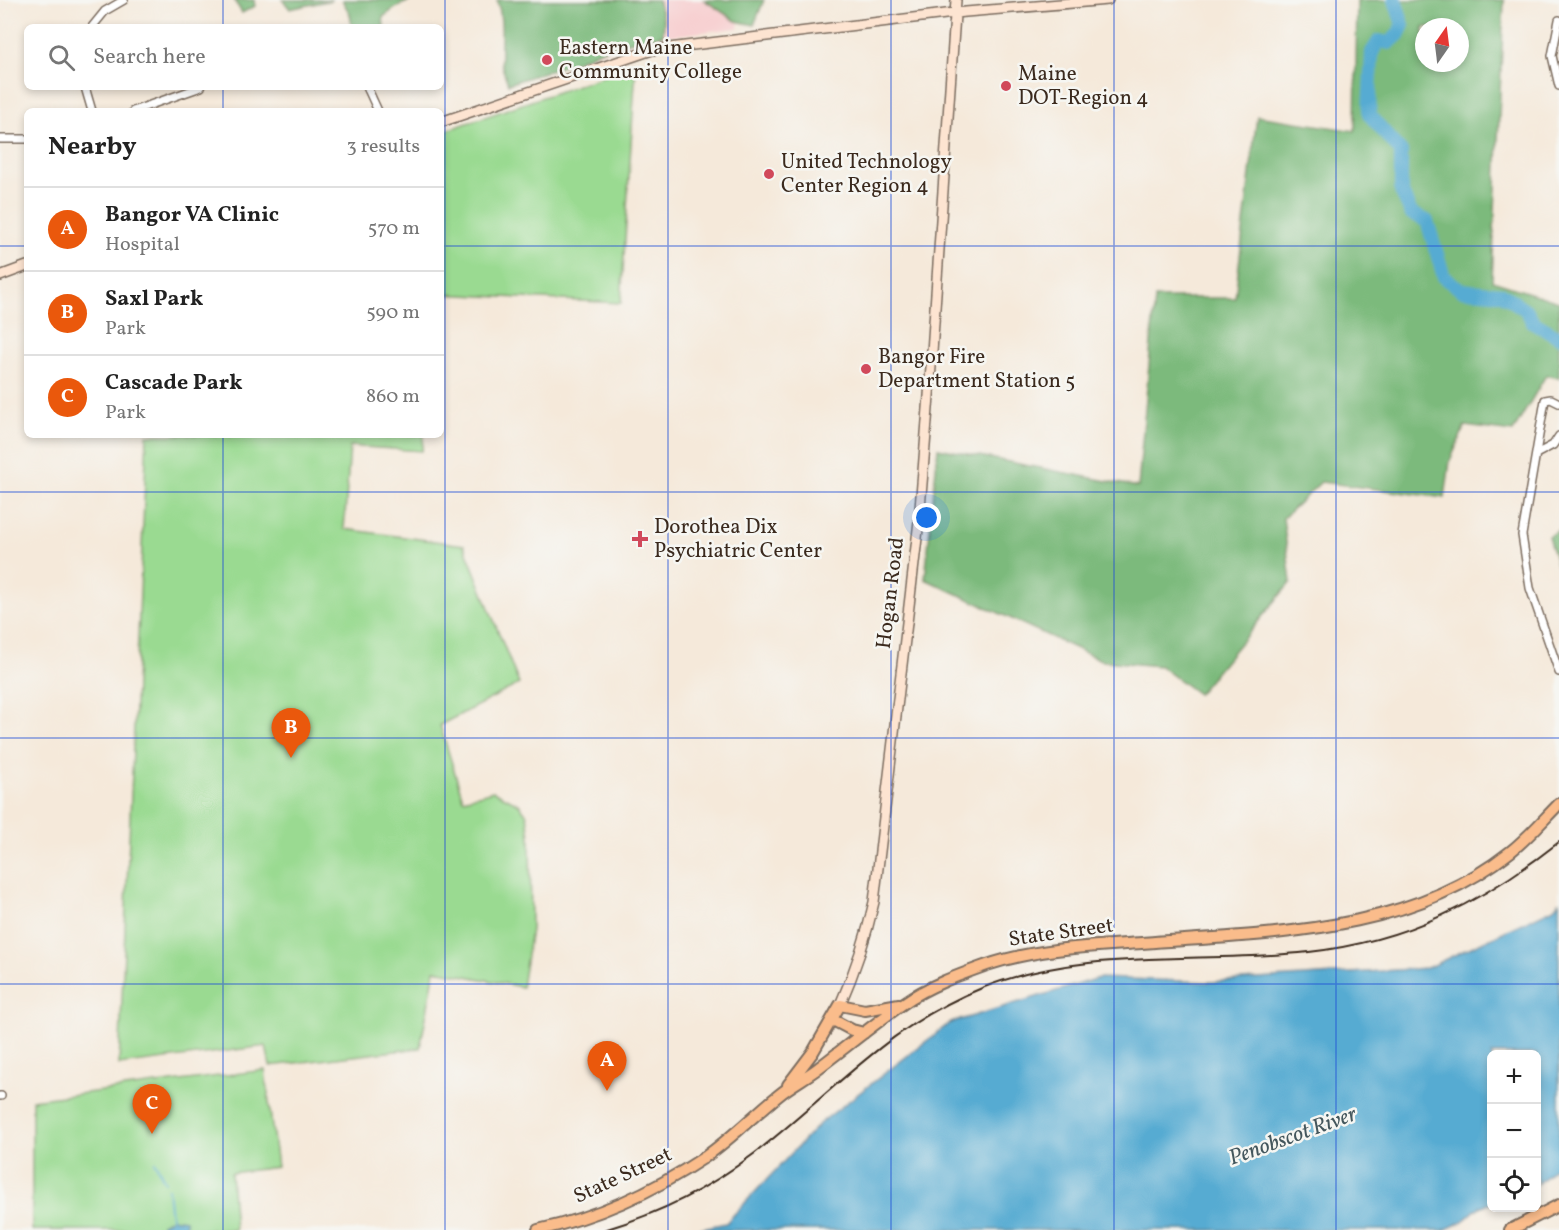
<!DOCTYPE html>
<html lang="en">
<head>
<meta charset="utf-8">
<style>
  body { margin:0; font-family:Vollkorn,serif; background:#f2f2f2; color:#222 }
  .controls { position:absolute; right:18px; bottom:18px; display:grid; overflow:hidden; border-radius:9px; box-shadow:0 3px 9px #0003 }
  .controls button { width:54px; height:54px; display:grid; place-items:center; padding:0; border:0; border-bottom:2px solid #e0e0e0; background:#fff; color:#222; font:30px sans-serif }
  .compass { position:absolute; left:1415px; top:18px; width:54px; height:54px; border-radius:50%; background:#fff; box-shadow:0 3px 9px #0003; rotate:14deg }
  .you { position:absolute; left:927px; top:518px; width:21px; height:21px; margin:-15px; border:4px solid #fff; border-radius:50%; background:#1a73e8; box-shadow:0 0 0 9px #1a73e833 }
  .badge { display:grid; place-items:center; width:39px; height:39px; border-radius:50%; background:#ea580c; color:#fff; font-size:20px; font-weight:700 }
  .pin { position:absolute; translate:-50% -50px; filter:drop-shadow(0 2px 3px #0008) }
  .pin::after { content:''; position:absolute; top:32px; width:21px; height:18px; background:inherit; clip-path:polygon(0 0,100% 0,50% 100%) }
  .list { margin:0; padding:0; list-style:none }
  h2 { display:flex; justify-content:space-between; align-items:center; height:78px; margin:0; padding:0 24px; font-size:26px }
  h2 small { font-size:20px; font-weight:400; color:#767676 }
  .list li { display:grid; grid-template-columns:39px 1fr auto; gap:18px; align-items:center; box-sizing:border-box; height:84px; padding:0 24px; border-top:2px solid #e0e0e0 }
  .list b { display:block; font-size:22px; white-space:nowrap }
  .list p { margin:0; font-size:20px; white-space:nowrap; color:#767676 }
  .list em { font-size:20px; font-style:normal; color:#767676 }
  .icon { flex:none; width:33px; height:33px; fill:none; stroke:currentColor; stroke-width:2; stroke-linecap:round; stroke-linejoin:round }
  .map { position:relative; flex:none; width:1559px; height:1230px; overflow:hidden }
  .search { position:absolute; background:#fff; box-shadow:0 3px 9px #0003; left:24px; top:24px; width:420px; height:66px; display:flex; align-items:center; gap:15px; box-sizing:border-box; padding:0 21px; border-radius:9px; color:#767676; font-size:22px }
  .panel { position:absolute; background:#fff; box-shadow:0 3px 9px #0003; left:24px; top:108px; width:420px; height:330px; border-radius:9px }
  .map>svg:first-child { display:block }
</style>
</head>
<body>
<div class="map">
<svg width="1559" height="1230" viewBox="0 0 1559 1230">
  <rect width="100%" height="100%" fill="#f6f6f2"/>
  <filter id="ink" filterUnits="userSpaceOnUse"><feTurbulence type="fractalNoise" baseFrequency=".0167" numOctaves="2"/><feDisplacementMap in="SourceGraphic" scale="12" xChannelSelector="R" yChannelSelector="G"/><feConvolveMatrix kernelMatrix="1 2 1 2 8 2 1 2 1" color-interpolation-filters="sRGB"/></filter>
  <filter id="wash" filterUnits="userSpaceOnUse"><feTurbulence type="fractalNoise" baseFrequency=".008" numOctaves="4" result="noise"/><feDisplacementMap in="SourceGraphic" scale="24" xChannelSelector="R" yChannelSelector="G"/><feGaussianBlur stdDeviation="1.35" result="paint"/><feColorMatrix in="noise" values="0 0 0 0 0 0 0 0 0 0 0 0 0 0 0 0 0 1.4 0 .05"/><feComposite in="paint" operator="in"/></filter>
  <g filter="url(#wash)">
    <rect width="100%" height="100%" fill="#f5e9da"/>
    <path fill="#f7cfd0" d="M 520,0 L 741,0 L 738,28 L 641,39 L 515,82 Z"/>
    <path fill="#9ada91" stroke="#6a8258" stroke-width="1.5" d="M 636,65 L 621,303 L 441,294 L 441,132 Z
      M 147,435 L 424,435 L 422,451 L 350,446 L 344,529 L 464,545 L 519,684 L 440,725 L 463,799 L 493,791 L 519,804 L 527,815 L 530,836 L 531,929 L 522,987 L 435,970 L 420,1048 L 270,1066 L 266,1046 L 119,1065 Z
      M 265,1070 L 277,1167 L 231,1173 L 235,1230 L 32,1230 L 32,1100 Z"/>
    <path fill="#7bba7b" stroke="#5b724c" stroke-width="1.5" fill-rule="evenodd" d="M 234,0 L 254,0 L 255,6 L 242,13 Z
      M 283,0 L 332,0 L 290,9 Z
      M 342,0 L 412,0 L 400,5 L 383,17 L 384,27 L 352,27 L 350,14 Z
      M 497,0 L 658,0 L 664,22 L 663,35 L 614,45 L 572,63 L 508,84 C 506,77 502,69 501,62 C 500,40 504,21 497,0 Z
      M 704,0 L 764,0 L 754,25 L 736,21 Z
      M 1357,0 L 1504,0 L 1492,281 L 1559,302 L 1559,378 L 1546,375 L 1513,432 L 1465,426 L 1450,461 L 1445,498 L 1321,482 L 1283,518 L 1291,582 L 1198,694 L 1160,666 L 1103,661 L 925,579 L 938,448 L 1138,487 L 1155,298 L 1235,298 L 1257,116 L 1355,131 ZM 1424,27 L 1460,27 L 1460,63 L 1424,63 Z
      M 1559,530 L 1559,572 L 1548,536 Z"/>
    <path fill="#56abd2" stroke="#486a78" stroke-width="1.5" d="M 1559,902 L 1559,1164 L 1537,1184 L 1536,1054 L 1492,1054 L 1491,1202 L 1478,1208 L 1462,1222 L 1444,1230 L 693,1230 L 726,1223 L 819,1124 L 950,1023 L 1099,978 L 1210,982 L 1427,968 L 1554,908 Z
      M 171,1218 L 185,1220 L 186,1223 L 184,1230 L 162,1230 L 162,1224 Z"/>
    <g fill="none" stroke-linecap="round" stroke-linejoin="round">
      <path stroke="#56abd2" stroke-width="2" d="M 155,1162 L 165,1182
        M 168,1189 L 171,1218"/>
      <path stroke="#56abd2" stroke-width="14" d="M 1395,0 L 1403,25 L 1398,35 L 1389,43 L 1379,41 L 1372,52 L 1369,114 L 1401,152 L 1401,191 L 1411,213 L 1427,221 L 1444,277 L 1461,290 L 1502,294 L 1526,310 L 1533,322 L 1559,337"/>
    </g>
  </g>
  <g filter="url(#ink)">
    <g fill="none" stroke-linecap="round" stroke-linejoin="round">
      <defs>
        <path id="street" d="M 1559,20 L 1552,56 L 1559,86
          M 92,27 L 105,11 L 124,0
          M 85,87 L 92,111
          M 367,87 L 378,111
          M 133,111 L 201,87
          M 0,139 L 27,139
          M 1559,403 L 1551,399 L 1545,400 L 1522,535 L 1530,588 L 1559,672
          M 1536,454 L 1553,445 L 1559,436
          M 0,1096 L 1,1096"/>
        <path id="secondary" d="M 441,122 L 652,50 L 954,13 L 1108,0
          M 0,276 L 27,266
          M 840,1005 C 855,971 866,938 874,902 L 919,521 L 929,396 L 956,0"/>
        <path id="primary" d="M 833,1020 L 852,1030 L 864,1033
          M 788,1085 L 813,1052 L 840,1005 L 865,1010 L 899,1004
          M 538,1230 C 598,1217 654,1191 705,1157 C 732,1138 754,1115 779,1095 C 791,1085 805,1078 817,1069 C 846,1047 874,1024 904,1003 C 928,986 959,975 987,965 C 1032,950 1080,947 1127,944 C 1258,933 1402,938 1510,852 C 1528,838 1543,820 1559,804
          M 1510,1230 L 1559,1205"/>
      </defs>
      <use href="#street" stroke="#7c6d60" stroke-width="10"/>
      <use href="#secondary" stroke="#7c6d60" stroke-width="12"/>
      <use href="#primary" stroke="#7c6d60" stroke-width="14"/>
      <use href="#street" stroke="#fff" stroke-width="7"/>
      <use href="#secondary" stroke="#fde4d1" stroke-width="9"/>
      <use href="#primary" stroke="#fabc8b" stroke-width="10"/>
      <path stroke="#3b2a1e" stroke-width="2" d="M 604,1230 C 663,1212 706,1190 755,1153 C 833,1093 887,1026 982,988 C 1086,947 1200,964 1309,952 C 1407,941 1483,902 1559,842"/>
    </g>
  </g>
  <path fill="none" stroke="#1d4ed8" stroke-width="1.5" stroke-opacity="0.55" d="M 223,0 L 223,27M 445,0 L 445,1230M 668,0 L 668,1230M 891,0 L 891,1230M 1114,0 L 1114,1230M 1336,0 L 1336,1230M 223,87 L 223,111M 0,246 L 27,246M 441,246 L 1559,246M 223,435 L 223,1230M 0,492 L 1559,492M 0,738 L 1559,738M 0,984 L 1559,984"/>
  <g fill="#d1495b" stroke="#f6f6f2" stroke-width="2">
    <circle cx="547" cy="60" r="6"/>
    <circle cx="1006" cy="86" r="6"/>
    <circle cx="769" cy="174" r="6"/>
    <circle cx="866" cy="369" r="6"/>
    <path d="M637 530h6v6h6v6h-6v6h-6v-6h-6v-6h6z"/>
  </g>
  <g text-anchor="middle" dominant-baseline="central" stroke-width="5" stroke-linejoin="round" paint-order="stroke">
    <g font-size="21" fill="#3b2a1e" stroke="#f6f6f2" text-anchor="start">
      <text x="559" y="48">Eastern Maine<tspan x="559" dy="24">Community College</tspan></text>
      <text x="1018" y="74">Maine<tspan x="1018" dy="24">DOT-Region 4</tspan></text>
      <text x="781" y="162">United Technology<tspan x="781" dy="24">Center Region 4</tspan></text>
      <text x="878" y="357">Bangor Fire<tspan x="878" dy="24">Department Station 5</tspan></text>
      <text x="654" y="527">Dorothea Dix<tspan x="654" dy="24">Psychiatric Center</tspan></text>
    </g>
    <g font-size="21" fill="#3b2a1e" stroke="#f6f6f2">
      <text transform="translate(891 593) rotate(-83)">Hogan Road</text>
      <text transform="translate(1061 933) rotate(-8)">State Street</text>
      <text transform="translate(623 1176) rotate(-25)">State Street</text>
    </g>
    <g font-size="22" font-style="italic" fill="#44575d" stroke="#f6f6f2">
      <text transform="translate(1293 1137) rotate(-20)">Penobscot River</text>
    </g>
  </g>
</svg>
<div class="controls">
<button>+</button>
<button>−</button>
<button><svg class="icon" aria-label="locate" viewBox="0 0 24 24"><circle cx="12" cy="12" r="6"/><path d="M12 2v4M12 18v4M2 12h4M18 12h4"/></svg></button>
</div>
<svg class="compass" viewBox="-18 -18 36 36"><path d="M0-13l5 13h-10z" fill="#e53935"/><path d="M0 13l5-13h-10z" fill="#767676"/></svg>
<div class="you"></div>
<div class="pin badge" style="left:607px;top:1091px">A</div>
<div class="pin badge" style="left:291px;top:758px">B</div>
<div class="pin badge" style="left:152px;top:1134px">C</div>
<div class="search"><svg class="icon" aria-label="search" viewBox="0 0 24 24"><circle cx="10" cy="10" r="6"/><path d="M15 15l6 6"/></svg>Search here</div>
<section class="panel">
<h2>Nearby<small>3 results</small></h2>
<ul class="list">
<li><span class="badge">A</span><div><b>Bangor VA Clinic</b><p>Hospital</p></div><em>570 m</em></li>
<li><span class="badge">B</span><div><b>Saxl Park</b><p>Park</p></div><em>590 m</em></li>
<li><span class="badge">C</span><div><b>Cascade Park</b><p>Park</p></div><em>860 m</em></li>
</ul>
</section>
</div>
</body>
</html>
